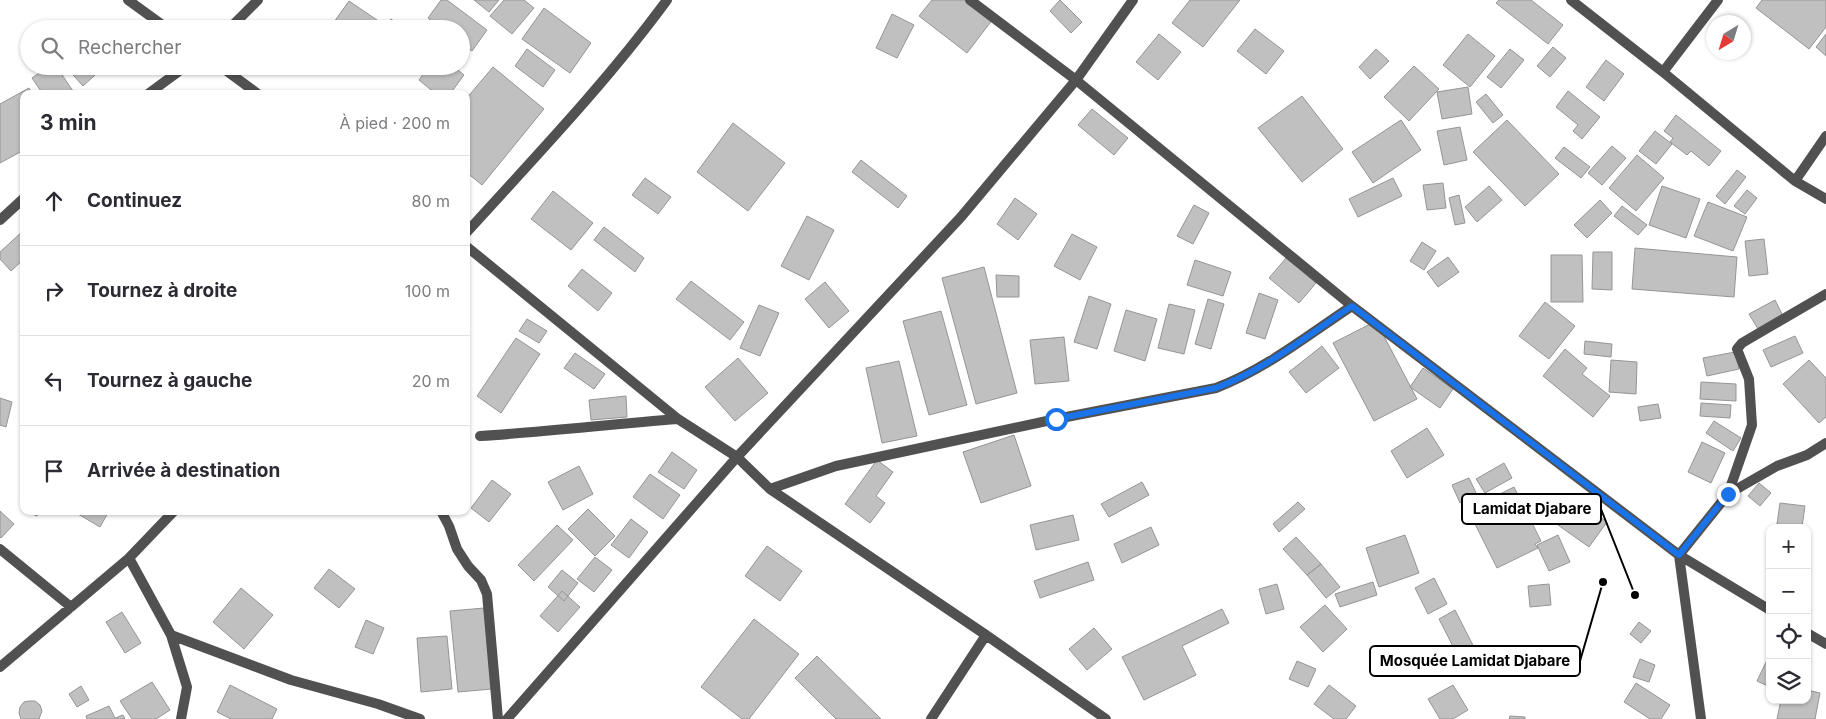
<!DOCTYPE html>
<html lang="fr">
<head>
<meta charset="utf-8">
<style>
  body { margin:0; font-family:Inter,sans-serif; background:#f7f7f7; color:#2b2b33 }
  .controls { position:absolute; right:15px; bottom:15px; display:grid; overflow:hidden; border-radius:10px; box-shadow:0 1px 4px #0004 }
  .controls button { width:45px; height:45px; display:grid; place-items:center; padding:0; border:0; border-bottom:1px solid #e1e1e2; background:#fff; color:#2b2b33; font:25px sans-serif }
  .compass { position:absolute; left:1706px; top:15px; width:45px; height:45px; border-radius:50%; background:#fff; box-shadow:0 1px 4px #0004; rotate:218deg }
  .stop { position:absolute; width:15px; height:15px; margin:-11px; border:4px solid #1a73e8; border-radius:50%; background:#fff }
  .stop.end { background:#1a73e8; border-color:#fff; box-shadow:0 1px 5px #0008 }
  .list { margin:0; padding:0; list-style:none }
  h2 { display:flex; justify-content:space-between; align-items:center; height:65px; margin:0; padding:0 20px; font-size:21px }
  h2 small { font-size:16px; font-weight:400; color:#7c7c81 }
  .list li { display:grid; grid-template-columns:32px 1fr auto; gap:15px; align-items:center; box-sizing:border-box; height:90px; padding:0 20px; border-top:1px solid #e1e1e2 }
  .list b { display:block; font-size:19px; white-space:nowrap }
  .list em { font-size:16px; font-style:normal; color:#7c7c81 }
  .icon { flex:none; width:28px; height:28px; fill:none; stroke:currentColor; stroke-width:2; stroke-linecap:round; stroke-linejoin:round }
  .map { position:relative; flex:none; width:1826px; height:719px; overflow:hidden }
  .search { position:absolute; background:#fff; box-shadow:0 1px 4px #0004; left:20px; top:20px; width:450px; height:55px; display:flex; align-items:center; gap:12px; box-sizing:border-box; padding:0 18px; border-radius:28px; color:#7c7c81; font-size:19px }
  .panel { position:absolute; background:#fff; box-shadow:0 1px 4px #0004; left:20px; top:90px; width:450px; height:425px; border-radius:10px }
  .map>svg:first-child { display:block }
</style>
</head>
<body>
<div class="map">
<svg width="1826" height="719" viewBox="0 0 1826 719">
  <rect width="100%" height="100%" fill="#fff"/>
  <path fill="#c0c0c0" stroke="#959595" d="M 441,0 L 447,0 L 487,30 L 472,51 L 461,43 L 461,29 L 442,29 L 428,18 Z
    M 474,0 L 499,0 L 489,12 Z
    M 504,0 L 524,0 L 534,8 L 512,34 L 490,16 Z
    M 932,0 L 969,0 L 993,19 L 967,53 L 919,16 Z
    M 1060,0 L 1082,22 L 1071,33 L 1050,11 Z
    M 1190,0 L 1240,0 L 1203,47 L 1172,23 Z
    M 1499,0 L 1531,0 L 1563,25 L 1548,44 L 1496,3 Z
    M 1762,0 L 1826,0 L 1826,27 L 1809,49 L 1756,8 Z
    M 349,1 L 377,20 L 370,29 L 329,29 Z
    M 544,8 L 591,43 L 570,73 L 522,39 Z
    M 892,14 L 914,25 L 897,58 L 876,48 Z
    M 391,19 L 404,29 L 384,29 Z
    M 1255,29 L 1284,51 L 1266,74 L 1237,51 Z
    M 1159,34 L 1181,52 L 1158,80 L 1136,62 Z
    M 1468,34 L 1495,56 L 1470,87 L 1443,65 Z
    M 1826,34 L 1826,56 L 1816,47 Z
    M 1553,47 L 1566,58 L 1550,77 L 1537,66 Z
    M 527,49 L 555,70 L 543,87 L 515,66 Z
    M 1376,49 L 1389,61 L 1370,79 L 1359,67 Z
    M 1510,49 L 1524,60 L 1501,88 L 1487,77 Z
    M 1606,60 L 1624,74 L 1604,101 L 1586,87 Z
    M 49,66 L 56,66 L 75,94 L 43,94 L 32,78 Z
    M 65,66 L 105,66 L 83,86 Z
    M 294,66 L 309,66 L 303,74 Z
    M 429,66 L 453,66 L 464,75 L 450,94 L 436,94 L 419,80 Z
    M 1414,66 L 1439,89 L 1409,121 L 1384,97 Z
    M 493,67 L 544,109 L 482,185 L 466,172 L 466,99 Z
    M 1468,87 L 1472,114 L 1442,119 L 1437,92 Z
    M 29,88 L 32,94 L 24,94 L 24,150 L 0,163 L 0,104 Z
    M 1568,91 L 1600,117 L 1582,139 L 1573,131 L 1578,125 L 1556,107 Z
    M 1486,94 L 1503,115 L 1493,123 L 1476,102 Z
    M 1302,96 L 1343,149 L 1302,182 L 1258,128 Z
    M 1092,109 L 1128,138 L 1114,155 L 1078,125 Z
    M 1676,115 L 1721,151 L 1709,166 L 1691,151 L 1687,155 L 1670,142 L 1673,138 L 1664,131 Z
    M 1401,120 L 1421,150 L 1373,183 L 1352,152 Z
    M 1507,120 L 1559,174 L 1525,206 L 1473,152 Z
    M 733,123 L 785,163 L 748,211 L 697,172 Z
    M 1460,127 L 1467,160 L 1444,165 L 1437,131 Z
    M 1655,131 L 1672,144 L 1656,164 L 1639,151 Z
    M 1612,146 L 1626,158 L 1602,185 L 1588,173 Z
    M 1564,147 L 1590,167 L 1581,178 L 1555,158 Z
    M 1637,155 L 1664,178 L 1636,211 L 1609,188 Z
    M 861,160 L 907,196 L 898,208 L 852,172 Z
    M 1737,170 L 1746,177 L 1725,204 L 1716,196 Z
    M 645,178 L 671,197 L 658,214 L 632,195 Z
    M 1393,178 L 1402,196 L 1358,217 L 1349,199 Z
    M 1443,183 L 1446,208 L 1427,210 L 1423,185 Z
    M 1489,186 L 1502,200 L 1477,222 L 1465,207 Z
    M 1662,186 L 1700,199 L 1686,238 L 1649,225 Z
    M 1747,190 L 1757,198 L 1745,214 L 1734,206 Z
    M 553,191 L 593,223 L 571,250 L 531,219 Z
    M 1459,195 L 1465,223 L 1455,225 L 1449,198 Z
    M 1015,198 L 1037,214 L 1018,240 L 997,224 Z
    M 1600,200 L 1612,213 L 1587,238 L 1574,225 Z
    M 1708,202 L 1747,217 L 1733,251 L 1694,236 Z
    M 1194,205 L 1209,213 L 1193,244 L 1177,236 Z
    M 1622,206 L 1647,225 L 1638,235 L 1614,216 Z
    M 807,216 L 834,230 L 809,280 L 781,266 Z
    M 604,227 L 644,258 L 635,272 L 594,240 Z
    M 24,230 L 24,259 L 11,271 L 0,259 L 0,252 Z
    M 1072,234 L 1097,247 L 1080,280 L 1054,266 Z
    M 1764,239 L 1768,274 L 1749,276 L 1745,241 Z
    M 1422,242 L 1436,251 L 1424,270 L 1410,261 Z
    M 1635,248 L 1737,257 L 1734,297 L 1632,289 Z
    M 1593,252 L 1612,252 L 1612,290 L 1592,289 Z
    M 1551,255 L 1582,255 L 1583,302 L 1551,302 Z
    M 1448,257 L 1459,272 L 1438,287 L 1427,272 Z
    M 1286,258 L 1316,283 L 1299,303 L 1269,278 Z
    M 1195,260 L 1231,272 L 1223,296 L 1187,285 Z
    M 984,267 L 1017,393 L 976,404 L 942,278 Z
    M 582,269 L 612,293 L 598,311 L 568,286 Z
    M 996,275 L 1019,276 L 1019,297 L 997,297 Z
    M 691,281 L 744,322 L 730,340 L 676,299 Z
    M 825,282 L 849,311 L 829,328 L 805,299 Z
    M 1259,293 L 1278,300 L 1265,339 L 1246,333 Z
    M 1089,296 L 1111,304 L 1097,349 L 1074,342 Z
    M 1208,299 L 1224,304 L 1211,349 L 1195,344 Z
    M 1775,300 L 1783,316 L 1758,329 L 1749,314 Z
    M 1545,302 L 1575,326 L 1549,359 L 1519,336 Z
    M 1169,304 L 1195,310 L 1184,354 L 1158,348 Z
    M 759,305 L 779,313 L 760,356 L 740,348 Z
    M 1126,310 L 1157,319 L 1145,361 L 1114,351 Z
    M 941,311 L 967,405 L 929,415 L 903,321 Z
    M 527,319 L 547,331 L 539,343 L 519,331 Z
    M 1376,321 L 1417,399 L 1374,421 L 1333,343 Z
    M 1795,336 L 1803,353 L 1771,367 L 1763,350 Z
    M 1064,337 L 1069,381 L 1035,384 L 1030,340 Z
    M 516,338 L 540,354 L 501,413 L 477,396 Z
    M 1585,341 L 1612,344 L 1611,357 L 1584,354 Z
    M 1322,346 L 1339,368 L 1306,393 L 1289,372 Z
    M 1565,349 L 1587,368 L 1582,374 L 1610,396 L 1593,417 L 1543,376 Z
    M 1735,352 L 1739,369 L 1707,376 L 1703,358 Z
    M 575,353 L 605,374 L 594,389 L 564,368 Z
    M 738,358 L 768,393 L 735,421 L 705,387 Z
    M 1611,360 L 1637,362 L 1636,394 L 1609,392 Z
    M 1809,360 L 1826,378 L 1826,417 L 1819,423 L 1783,384 Z
    M 899,361 L 917,436 L 882,443 L 866,368 Z
    M 1423,368 L 1453,389 L 1440,408 L 1410,387 Z
    M 1701,382 L 1736,384 L 1736,401 L 1700,399 Z
    M 626,396 L 627,417 L 591,420 L 589,400 Z
    M 0,398 L 12,402 L 6,427 L 0,425 Z
    M 1701,403 L 1731,405 L 1730,418 L 1700,416 Z
    M 1658,404 L 1661,418 L 1640,421 L 1638,407 Z
    M 1714,421 L 1741,438 L 1733,451 L 1706,433 Z
    M 1427,428 L 1444,455 L 1407,478 L 1391,451 Z
    M 1014,435 L 1031,486 L 981,503 L 963,452 Z
    M 1702,442 L 1725,453 L 1711,483 L 1688,472 Z
    M 672,452 L 697,470 L 684,489 L 658,472 Z
    M 877,460 L 893,472 L 876,496 L 885,503 L 870,523 L 845,504 Z
    M 1504,463 L 1512,478 L 1485,493 L 1476,479 Z
    M 579,466 L 593,494 L 563,510 L 548,482 Z
    M 650,474 L 680,495 L 663,519 L 633,497 Z
    M 1469,478 L 1477,495 L 1460,503 L 1452,485 Z
    M 492,480 L 511,494 L 489,522 L 471,508 Z
    M 1142,482 L 1149,495 L 1109,517 L 1101,504 Z
    M 1759,483 L 1771,493 L 1760,506 L 1748,496 Z
    M 1514,487 L 1541,541 L 1535,544 L 1538,548 L 1497,568 L 1468,510 Z
    M 1576,499 L 1607,522 L 1589,547 L 1558,525 Z
    M 1298,502 L 1305,509 L 1279,532 L 1273,524 Z
    M 1780,503 L 1805,506 L 1802,527 L 1777,524 Z
    M 588,509 L 615,536 L 595,556 L 568,529 Z
    M 0,511 L 14,524 L 1,538 L 0,537 Z
    M 25,511 L 39,511 L 37,516 Z
    M 73,511 L 109,511 L 100,527 Z
    M 1073,515 L 1079,540 L 1036,550 L 1030,525 Z
    M 631,519 L 648,532 L 629,558 L 611,545 Z
    M 557,525 L 573,540 L 534,581 L 518,565 Z
    M 1151,527 L 1159,545 L 1122,563 L 1114,544 Z
    M 1405,535 L 1419,573 L 1379,587 L 1366,548 Z
    M 1558,535 L 1570,562 L 1549,571 L 1537,545 Z
    M 1296,537 L 1321,564 L 1307,575 L 1283,549 Z
    M 767,546 L 802,571 L 780,601 L 745,576 Z
    M 595,557 L 612,570 L 594,592 L 577,579 Z
    M 1088,562 L 1094,580 L 1040,598 L 1034,581 Z
    M 1321,564 L 1340,587 L 1326,598 L 1307,575 Z
    M 329,569 L 355,589 L 339,608 L 314,588 Z
    M 562,570 L 578,583 L 564,601 L 548,587 Z
    M 1434,578 L 1447,604 L 1428,614 L 1415,588 Z
    M 1373,582 L 1377,595 L 1340,607 L 1335,594 Z
    M 1277,584 L 1284,609 L 1266,614 L 1259,589 Z
    M 1549,584 L 1551,605 L 1530,607 L 1528,586 Z
    M 241,588 L 273,615 L 244,649 L 213,622 Z
    M 562,591 L 580,607 L 558,632 L 540,616 Z
    M 1325,605 L 1347,629 L 1323,652 L 1300,627 Z
    M 484,608 L 492,689 L 458,692 L 450,611 Z
    M 1222,609 L 1229,623 L 1182,646 L 1196,675 L 1144,700 L 1122,657 Z
    M 1455,610 L 1480,659 L 1464,668 L 1439,619 Z
    M 122,612 L 141,643 L 125,653 L 106,622 Z
    M 754,619 L 799,654 L 749,719 L 742,719 L 701,687 Z
    M 366,620 L 384,628 L 373,654 L 355,647 Z
    M 1639,622 L 1651,631 L 1641,643 L 1630,634 Z
    M 1094,628 L 1112,649 L 1087,670 L 1069,649 Z
    M 447,636 L 452,689 L 421,692 L 417,638 Z
    M 817,656 L 881,719 L 836,719 L 795,678 Z
    M 1640,659 L 1655,665 L 1649,682 L 1633,677 Z
    M 1767,660 L 1770,661 L 1770,687 L 1757,681 Z
    M 1297,661 L 1316,669 L 1308,687 L 1289,679 Z
    M 152,682 L 170,710 L 156,719 L 132,719 L 120,701 Z
    M 1636,683 L 1670,705 L 1661,719 L 1650,719 L 1624,702 Z
    M 230,685 L 277,709 L 272,719 L 231,719 L 217,712 Z
    M 1329,685 L 1356,706 L 1346,719 L 1334,719 L 1314,704 Z
    M 1453,685 L 1468,710 L 1453,719 L 1440,719 L 1428,699 Z
    M 81,686 L 89,700 L 77,707 L 69,694 Z
    M 1807,690 L 1820,693 L 1815,719 L 1777,719 L 1781,700 L 1807,700 Z
    M 29,701 L 35,701 L 40,705 L 42,711 L 39,719 L 21,719 L 19,713 L 20,707 L 24,702 Z
    M 109,706 L 115,718 L 123,715 L 125,719 L 87,719 L 86,716 Z
    M 1510,716 L 1525,717 L 1525,719 L 1509,719 Z"/>
  <g fill="none" stroke-linecap="round" stroke-linejoin="round">
    <path stroke="#515151" stroke-width="10" d="M 128,0 L 168,29
      M 970,0 L 1076,80 L 1352,306 L 1679,555 L 1770,610
      M 1571,0 L 1663,72 L 1795,181 L 1826,199
      M 229,29 L 258,0
      M 220,66 L 258,94
      M 1663,72 L 1718,0
      M 148,94 L 186,66
      M 1795,181 L 1826,136
      M 0,220 L 24,198
      M 466,233 C 535,157 606,83 667,0
      M 466,246 L 678,419 L 737,457 L 770,489 L 986,635 L 1106,719
      M 480,436 C 546,432 612,424 678,419
      M 770,489 L 836,466 L 1056,419 L 1216,388 C 1266,369 1308,335 1352,306
      M 1728,494 L 1752,425 L 1749,379 L 1737,349 L 1742,343 L 1826,294
      M 441,511 L 449,526 L 457,549 L 468,566 L 481,580 L 487,594 L 498,719
      M 0,549 L 71,607
      M 129,558 L 171,635 L 187,687 L 181,719
      M 1807,633 L 1826,644
      M 171,635 L 291,680 L 378,704 L 420,719
      M 0,667 L 129,558 L 174,511
      M 507,719 L 737,457 L 961,217 L 1076,80 L 1133,0
      M 931,719 L 986,635
      M 1701,719 L 1679,555 L 1728,494 L 1777,466 L 1807,455 L 1826,443"/>
  </g>
  <g fill="none" stroke-linecap="round" stroke-linejoin="round">
    <path stroke="#1a73e8" stroke-width="6" d="M 1056,419 L 1216,388 C 1266,369 1308,335 1352,306 L 1679,555 L 1728,494"/>
  </g>
  <path fill="none" stroke="#000" stroke-width="2" d="M1635 595L1601 509M1603 582L1580 661"/>
  <g fill="#000" stroke="#fff" stroke-width="2">
    <circle cx="1635" cy="595" r="5"/>
    <circle cx="1603" cy="582" r="5"/>
  </g>
  <g fill="#fff" stroke="#000" stroke-width="2">
    <rect x="1462" y="494" width="139" height="30" rx="5"/>
    <rect x="1370" y="646" width="210" height="30" rx="5"/>
  </g>
  <g font-size="15" text-anchor="middle" font-weight="bold" fill="#000">
    <text x="1532" y="514">Lamidat Djabare</text>
    <text x="1475" y="666">Mosquée Lamidat Djabare</text>
  </g>
</svg>
<div class="controls">
<button>+</button>
<button>−</button>
<button><svg class="icon" aria-label="locate" viewBox="0 0 24 24"><circle cx="12" cy="12" r="6"/><path d="M12 2v4M12 18v4M2 12h4M18 12h4"/></svg></button>
<button><svg class="icon" aria-label="layers" viewBox="0 0 24 24"><path d="M12 4l9 5-9 5-9-5zM3 14l9 5 9-5"/></svg></button>
</div>
<svg class="compass" viewBox="-18 -18 36 36"><path d="M0-13l5 13h-10z" fill="#e53935"/><path d="M0 13l5-13h-10z" fill="#7c7c81"/></svg>
<div class="stop" style="left:1056px;top:419px"></div>
<div class="stop end" style="left:1728px;top:494px"></div>
<div class="search"><svg class="icon" aria-label="search" viewBox="0 0 24 24"><circle cx="10" cy="10" r="6"/><path d="M15 15l6 6"/></svg>Rechercher</div>
<section class="panel">
<h2>3 min<small>À pied · 200 m</small></h2>
<ul class="list">
<li><svg class="icon" aria-label="ahead" viewBox="0 0 24 24"><path d="M12 20V5M6 11l6-6 6 6"/></svg><div><b>Continuez</b></div><em>80 m</em></li>
<li><svg class="icon" aria-label="right" viewBox="0 0 24 24"><path d="M7 20v-9h11M14 6l5 5-5 5"/></svg><div><b>Tournez à droite</b></div><em>100 m</em></li>
<li><svg class="icon" aria-label="left" viewBox="0 0 24 24"><path d="M17 20v-9H6M10 6l-5 5 5 5"/></svg><div><b>Tournez à gauche</b></div><em>20 m</em></li>
<li><svg class="icon" aria-label="arrive" viewBox="0 0 24 24"><path d="M6 21V4h12l-3 4 3 4H6"/></svg><div><b>Arrivée à destination</b></div></li>
</ul>
</section>
</div>
</body>
</html>
